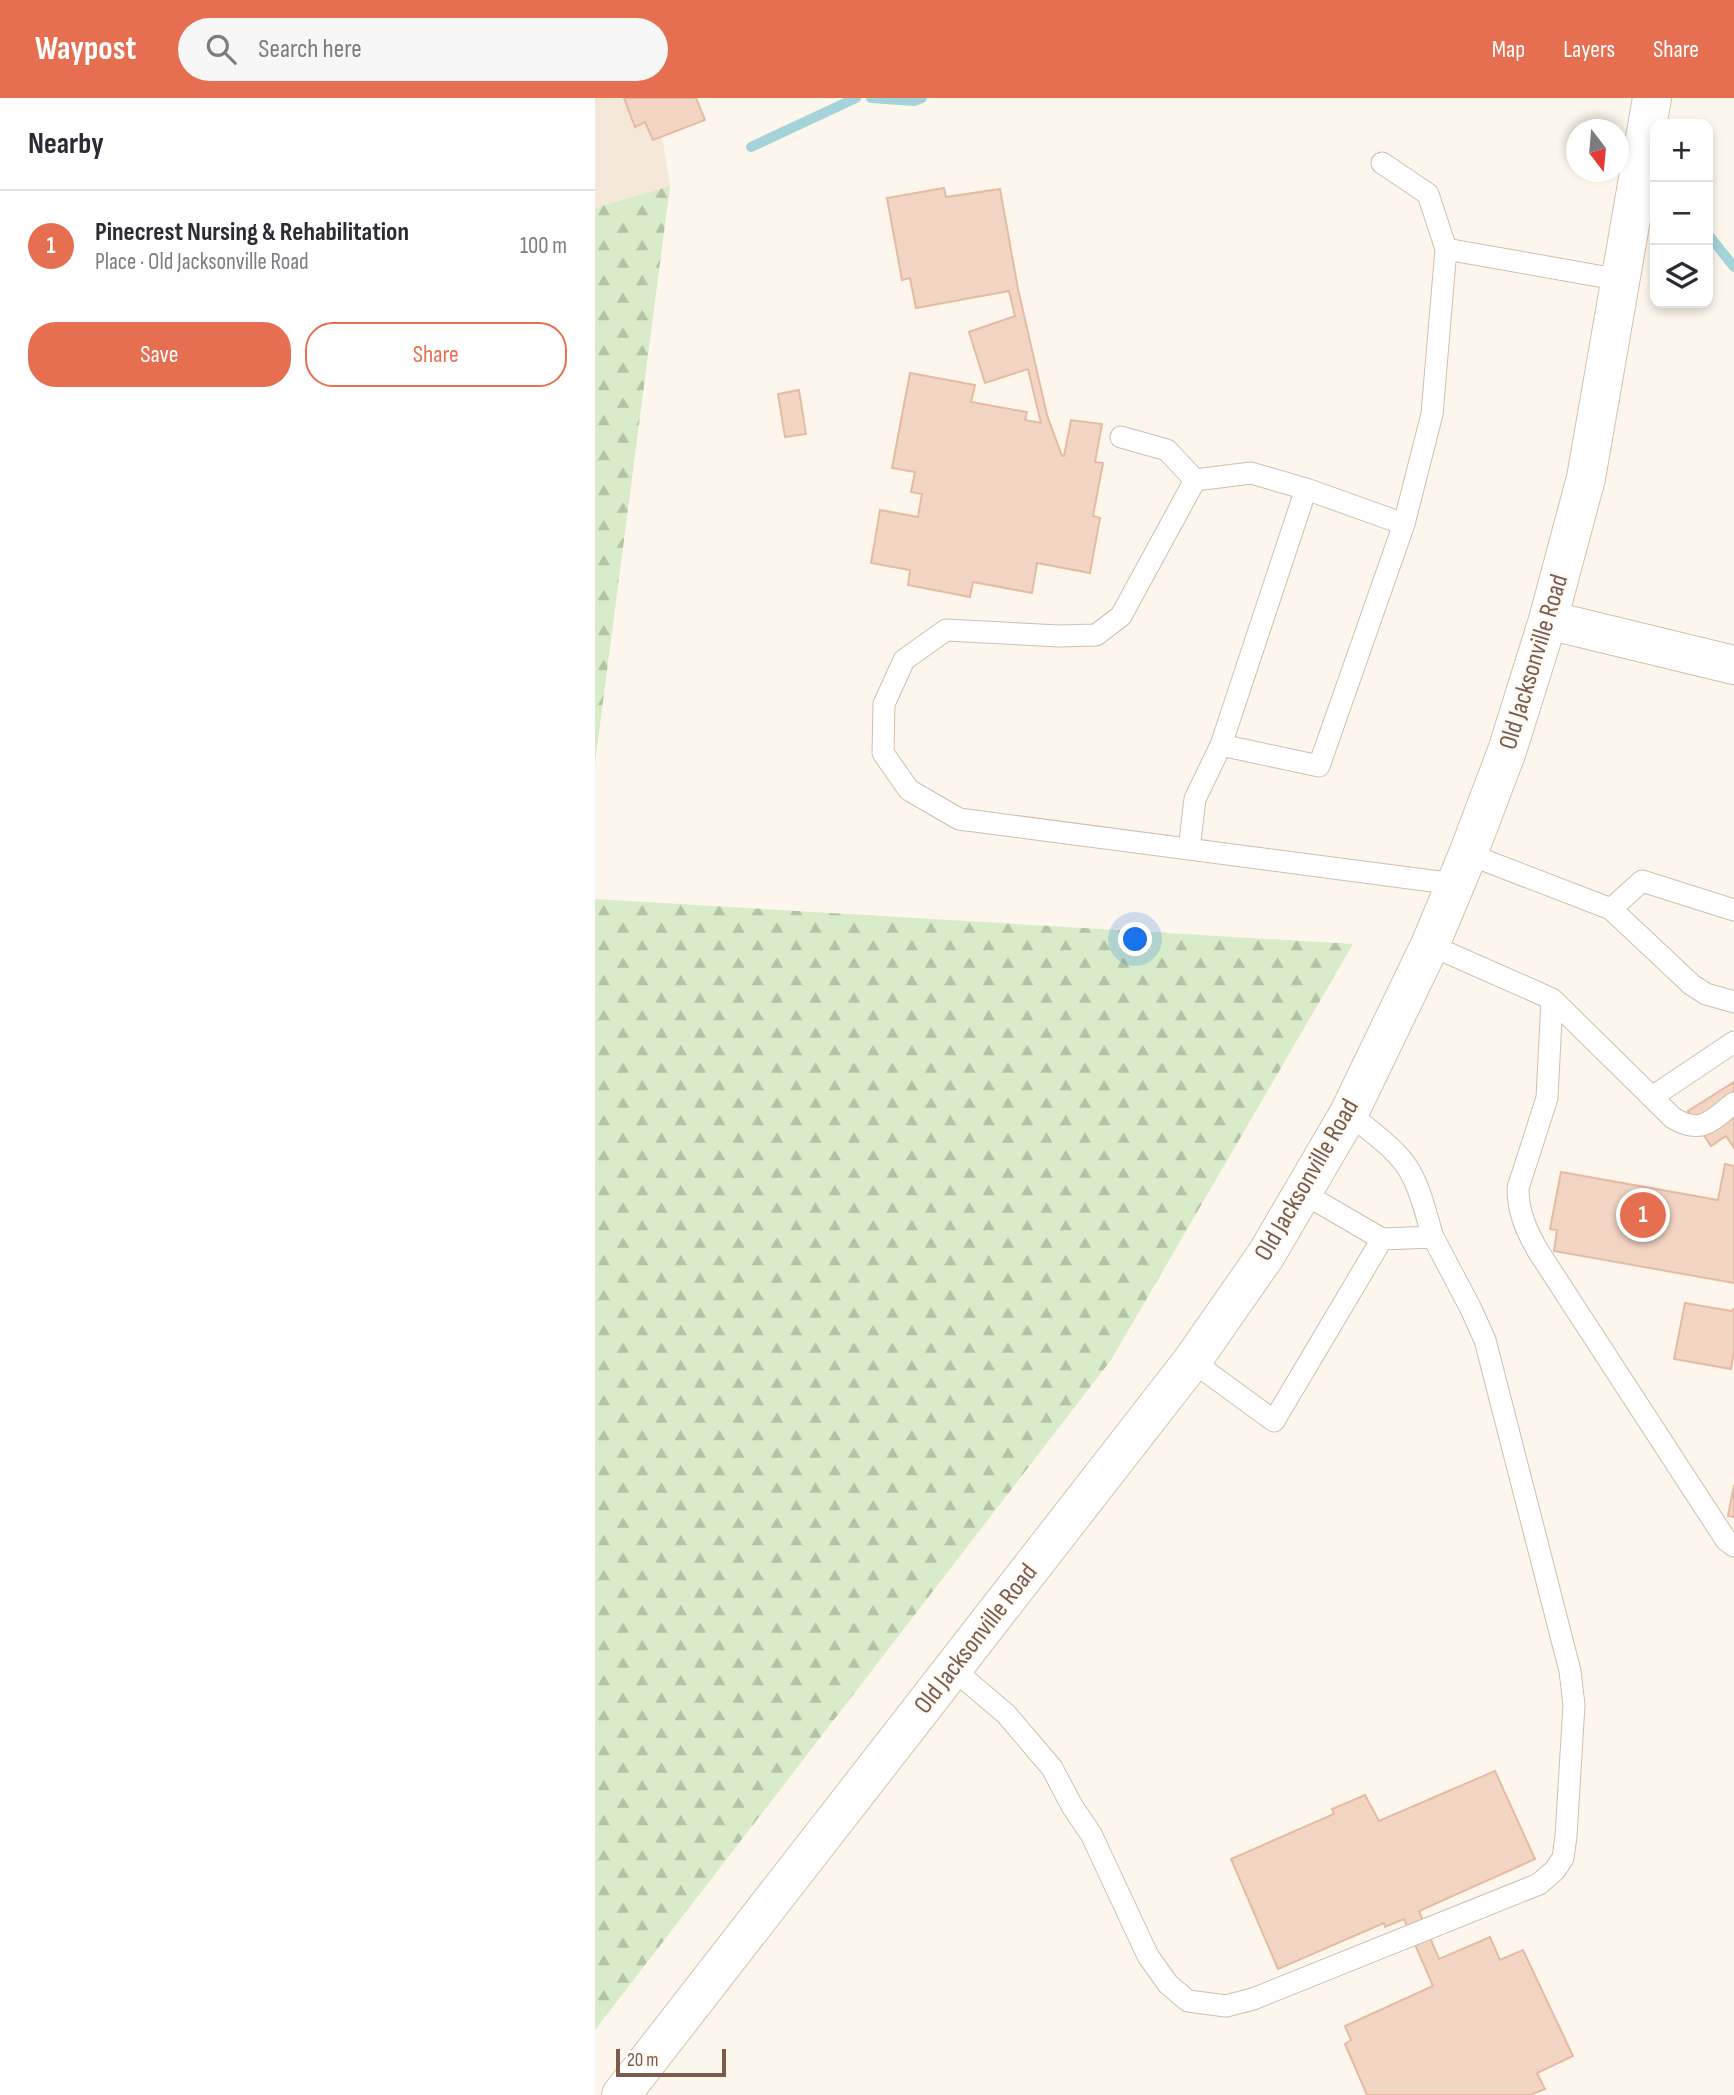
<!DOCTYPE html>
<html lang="en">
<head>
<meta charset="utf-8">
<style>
  body { margin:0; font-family:"Sofia Sans Condensed",sans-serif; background:#f7f7f7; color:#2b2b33 }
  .controls { position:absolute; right:21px; top:21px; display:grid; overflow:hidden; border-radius:14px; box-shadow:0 4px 10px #0003 }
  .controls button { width:63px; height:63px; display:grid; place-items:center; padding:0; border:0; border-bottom:2px solid #e1e1e2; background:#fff; color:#2b2b33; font:35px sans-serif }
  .compass { position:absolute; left:971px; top:21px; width:63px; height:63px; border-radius:50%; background:#fff; box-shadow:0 4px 10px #0003; rotate:164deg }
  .scale { position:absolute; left:21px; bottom:18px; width:110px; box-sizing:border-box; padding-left:7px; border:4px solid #7a5c4d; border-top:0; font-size:19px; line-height:24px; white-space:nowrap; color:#7a5c4d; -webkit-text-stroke:5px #fffaf3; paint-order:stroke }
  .you { position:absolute; left:541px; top:842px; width:24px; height:24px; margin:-18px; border:5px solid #fff; border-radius:50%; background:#1a73e8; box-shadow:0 0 0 10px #1a73e833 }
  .badge { display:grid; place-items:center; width:46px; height:46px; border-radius:50%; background:#e76f51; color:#fff; font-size:23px; font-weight:700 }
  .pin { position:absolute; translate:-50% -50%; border:4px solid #fff; box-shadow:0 2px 7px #0006 }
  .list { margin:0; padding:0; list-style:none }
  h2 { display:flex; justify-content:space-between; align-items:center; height:91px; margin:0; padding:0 28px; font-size:30px }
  h2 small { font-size:23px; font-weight:400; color:#7c7c81 }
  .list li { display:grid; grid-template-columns:46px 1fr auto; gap:21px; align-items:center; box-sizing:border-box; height:112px; padding:0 28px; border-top:2px solid #e1e1e2 }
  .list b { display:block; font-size:26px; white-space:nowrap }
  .list p { margin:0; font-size:23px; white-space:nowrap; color:#7c7c81 }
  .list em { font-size:23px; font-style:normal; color:#7c7c81 }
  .actions { display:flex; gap:14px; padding:21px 28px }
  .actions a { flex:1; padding:16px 0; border:2px solid #e76f51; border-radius:28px; text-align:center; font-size:24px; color:#e76f51 }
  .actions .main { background:#e76f51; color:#fff }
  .icon { flex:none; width:38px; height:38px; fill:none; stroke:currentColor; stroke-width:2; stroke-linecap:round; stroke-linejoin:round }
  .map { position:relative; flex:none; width:1139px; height:1997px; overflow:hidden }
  header { display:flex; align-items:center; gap:42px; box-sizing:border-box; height:98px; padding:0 35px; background:#e76f51; color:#fff }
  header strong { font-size:33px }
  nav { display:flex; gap:38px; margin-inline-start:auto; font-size:24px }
  .search { width:490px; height:63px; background:#f7f7f7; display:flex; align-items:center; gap:18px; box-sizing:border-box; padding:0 24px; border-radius:38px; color:#7c7c81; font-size:26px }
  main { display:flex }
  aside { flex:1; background:#fff }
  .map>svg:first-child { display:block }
</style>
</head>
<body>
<header>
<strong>Waypost</strong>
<div class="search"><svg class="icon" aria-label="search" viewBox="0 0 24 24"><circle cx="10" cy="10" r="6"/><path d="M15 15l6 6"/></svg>Search here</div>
<nav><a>Map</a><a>Layers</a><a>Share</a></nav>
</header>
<main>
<aside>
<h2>Nearby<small></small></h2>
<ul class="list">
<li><span class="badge">1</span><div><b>Pinecrest Nursing &amp; Rehabilitation</b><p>Place · Old Jacksonville Road</p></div><em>100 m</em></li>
</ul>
<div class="actions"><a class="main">Save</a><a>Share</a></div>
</aside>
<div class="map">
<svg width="1139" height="1997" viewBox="0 0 1139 1997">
  <defs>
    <pattern id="forest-firs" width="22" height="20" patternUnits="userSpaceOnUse" patternTransform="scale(1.75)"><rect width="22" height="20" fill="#d8ecc9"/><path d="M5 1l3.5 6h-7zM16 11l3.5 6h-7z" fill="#b4c2a5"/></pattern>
  </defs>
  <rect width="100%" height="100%" fill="#fdf6ec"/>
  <path fill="#f5e8da" d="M 0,0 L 61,0 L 75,88 L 0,110 Z"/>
  <path fill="url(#forest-firs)" d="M 75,88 L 0,665 L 0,110 Z
    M 0,801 L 758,846 L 516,1262 L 0,1932 Z"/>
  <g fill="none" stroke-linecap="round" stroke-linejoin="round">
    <path stroke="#a5d3da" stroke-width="10" d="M 276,0 L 319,3 L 327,0
      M 156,49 L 261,0
      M 1116,140 L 1139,169"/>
  </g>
  <path fill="#f3d5c3" stroke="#e6bba3" stroke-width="2" d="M 29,0 L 101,0 L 110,22 L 58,42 L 50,24 L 40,29 Z
    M 349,90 L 351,99 L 405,91 L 423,191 L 452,317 L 467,358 L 469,358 L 476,322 L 507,326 L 500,364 L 508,365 L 498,418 L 505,420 L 495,475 L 442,465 L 437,495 L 378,484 L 375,499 L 313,487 L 315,472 L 276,465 L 285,412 L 323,419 L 327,396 L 316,394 L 320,374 L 297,370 L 315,275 L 380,287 L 376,304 L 432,314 L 430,322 L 446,325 L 433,271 L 390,285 L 374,234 L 420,218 L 414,193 L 321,210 L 315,180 L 307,182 L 292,100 Z
    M 204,292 L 211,336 L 190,339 L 183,296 Z
    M 1139,984 L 1139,1050 L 1131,1038 L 1116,1048 L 1093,1013 Z
    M 1130,1066 L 1139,1068 L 1139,1185 L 959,1153 L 962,1132 L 955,1131 L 966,1074 L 1123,1102 Z
    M 1090,1205 L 1136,1213 L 1139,1211 L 1139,1253 L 1136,1271 L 1079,1261 Z
    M 1139,1387 L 1139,1419 L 1133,1418 Z
    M 900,1673 L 940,1761 L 824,1813 L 844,1861 L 895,1839 L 905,1862 L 928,1852 L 978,1958 L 942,1975 L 950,1991 L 935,1997 L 772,1997 L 750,1946 L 756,1942 L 750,1928 L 838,1888 L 809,1821 L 790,1829 L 789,1825 L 683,1871 L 636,1761 L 739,1716 L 737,1711 L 770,1697 L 784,1723 Z"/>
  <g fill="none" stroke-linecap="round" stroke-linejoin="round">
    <defs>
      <path id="service" d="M 787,65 L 833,96 L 851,151 L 1026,182
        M 526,339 L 572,352 L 600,382
        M 711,391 L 656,375 L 600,382 L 526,518 L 501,537 L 464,538 L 351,532 L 309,562 L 289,606 L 288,655 L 314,692 L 364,721 L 860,786
        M 809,426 L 711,391 L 626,647 L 724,668 L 809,426 L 837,316 L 851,151
        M 594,751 L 600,701 L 626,647
        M 873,756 L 1016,811 L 1097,887 L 1111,896 L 1139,904
        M 1016,811 L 1047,783 L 1139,812
        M 835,847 L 957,901 L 1078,1020 C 1107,1037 1116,1023 1139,1005
        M 957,901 L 952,1000 L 923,1090 C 923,1114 931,1132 943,1153 L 1131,1442 L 1139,1448
        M 1057,999 L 1139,944
        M 708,1095 L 787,1141 L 838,1139 C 831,1117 826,1092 814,1072 C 800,1049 773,1032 754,1015
        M 597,1263 L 679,1323 L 787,1141
        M 358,1571 L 411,1616 L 457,1670 L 477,1708 L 496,1736 L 553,1858 L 573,1886 L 593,1903 L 631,1908 L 658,1901 L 944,1786 L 960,1772 L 968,1760 L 971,1738 L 979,1607 L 975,1573 L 890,1242 L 875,1209 L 838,1139"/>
      <path id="minor" d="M 953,522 L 1139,567"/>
      <path id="secondary" d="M 26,1997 L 597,1263 L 671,1157 L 754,1015 L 835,847 L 873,756 L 912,653 L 953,522 L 991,380 L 1057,0"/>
    </defs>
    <use href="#service" stroke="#d1beb0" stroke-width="23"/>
    <use href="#minor" stroke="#d1beb0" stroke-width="40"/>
    <use href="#secondary" stroke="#d6c0b0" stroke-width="40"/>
    <use href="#service" stroke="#fff" stroke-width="21"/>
    <use href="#minor" stroke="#fff" stroke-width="38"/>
    <use href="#secondary" stroke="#fff" stroke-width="38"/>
  </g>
  <g text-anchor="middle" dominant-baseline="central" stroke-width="5" stroke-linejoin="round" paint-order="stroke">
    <g font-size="26" fill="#7a5c4d" stroke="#fffaf3">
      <text transform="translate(939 564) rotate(-73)">Old Jacksonville Road</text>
      <text transform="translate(712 1082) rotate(-60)">Old Jacksonville Road</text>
      <text transform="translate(381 1541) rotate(-52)">Old Jacksonville Road</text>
    </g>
  </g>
</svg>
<div class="controls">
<button>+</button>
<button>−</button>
<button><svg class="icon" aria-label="layers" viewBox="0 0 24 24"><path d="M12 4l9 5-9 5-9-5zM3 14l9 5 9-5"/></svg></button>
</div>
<svg class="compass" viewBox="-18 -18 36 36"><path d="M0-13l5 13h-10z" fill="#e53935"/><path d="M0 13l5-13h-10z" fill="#7c7c81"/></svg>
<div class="scale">20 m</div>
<div class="you"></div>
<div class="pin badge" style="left:1048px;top:1117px">1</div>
</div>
</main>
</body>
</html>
